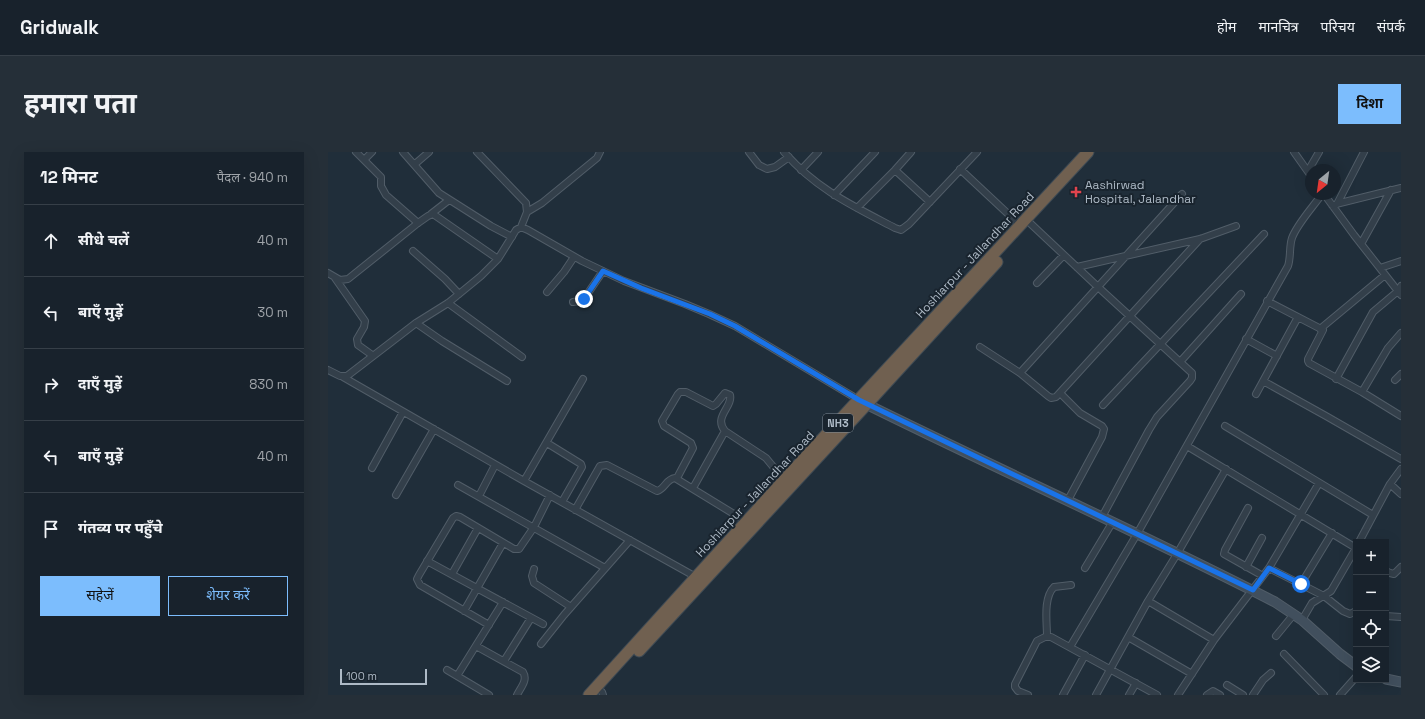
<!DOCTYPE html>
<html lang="hi">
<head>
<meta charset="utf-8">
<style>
  body { margin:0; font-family:"Space Grotesk","Noto Sans Devanagari",sans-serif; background:#252f38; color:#f1f3f6 }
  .controls { position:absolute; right:12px; bottom:12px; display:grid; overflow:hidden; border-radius:0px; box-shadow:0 4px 16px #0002 }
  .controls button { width:36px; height:36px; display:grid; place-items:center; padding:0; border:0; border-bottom:1px solid #363f48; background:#18222c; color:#f1f3f6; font:20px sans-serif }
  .compass { position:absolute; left:977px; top:12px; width:36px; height:36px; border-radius:50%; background:#18222c; box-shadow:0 4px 16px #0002; rotate:209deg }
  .scale { position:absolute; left:12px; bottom:10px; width:87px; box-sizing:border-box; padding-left:4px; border:2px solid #aebac6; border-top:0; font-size:11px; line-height:14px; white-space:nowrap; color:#aebac6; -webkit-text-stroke:3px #19242e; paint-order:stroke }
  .stop { position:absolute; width:12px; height:12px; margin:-9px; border:3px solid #1a73e8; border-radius:50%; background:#fff }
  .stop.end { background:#1a73e8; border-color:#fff; box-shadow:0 1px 4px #0008 }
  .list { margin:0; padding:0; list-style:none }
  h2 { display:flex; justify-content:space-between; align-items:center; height:52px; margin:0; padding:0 16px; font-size:17px }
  h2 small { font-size:13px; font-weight:400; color:#9fa4a9 }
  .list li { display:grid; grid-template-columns:26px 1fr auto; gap:12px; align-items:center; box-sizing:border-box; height:72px; padding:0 16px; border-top:1px solid #363f48 }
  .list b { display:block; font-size:15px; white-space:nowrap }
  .list em { font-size:13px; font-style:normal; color:#9fa4a9 }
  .actions { display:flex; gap:8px; padding:12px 16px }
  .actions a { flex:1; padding:9px 0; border:1px solid #7cbdfd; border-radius:0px; text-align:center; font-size:14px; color:#7cbdfd }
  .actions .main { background:#7cbdfd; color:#111 }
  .icon { flex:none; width:22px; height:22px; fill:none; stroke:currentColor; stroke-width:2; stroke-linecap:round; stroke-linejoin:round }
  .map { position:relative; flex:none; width:1073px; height:543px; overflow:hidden; border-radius:0px }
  header { display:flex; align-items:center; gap:24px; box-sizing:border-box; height:56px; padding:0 20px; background:#18222c; border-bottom:1px solid #363f48 }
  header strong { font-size:19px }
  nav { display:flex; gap:22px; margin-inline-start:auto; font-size:14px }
  .intro { display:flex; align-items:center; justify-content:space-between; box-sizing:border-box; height:96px; padding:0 24px }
  h1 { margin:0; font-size:28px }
  .button { padding:10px 18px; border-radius:0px; background:#7cbdfd; color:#111; font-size:14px; font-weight:700 }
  main { display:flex; gap:24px; padding:0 24px }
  aside { flex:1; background:#18222c; border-radius:0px; box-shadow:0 4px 16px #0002 }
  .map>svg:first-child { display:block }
</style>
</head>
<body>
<header>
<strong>Gridwalk</strong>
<nav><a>होम</a><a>मानचित्र</a><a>परिचय</a><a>संपर्क</a></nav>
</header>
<div class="intro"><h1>हमारा पता</h1><a class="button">दिशा</a></div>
<main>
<aside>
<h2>12 मिनट<small>पैदल · 940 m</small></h2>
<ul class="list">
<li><svg class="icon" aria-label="ahead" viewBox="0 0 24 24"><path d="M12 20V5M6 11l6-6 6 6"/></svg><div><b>सीधे चलें</b></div><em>40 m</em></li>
<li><svg class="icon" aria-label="left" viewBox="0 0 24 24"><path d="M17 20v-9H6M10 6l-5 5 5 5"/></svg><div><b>बाएँ मुड़ें</b></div><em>30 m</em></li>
<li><svg class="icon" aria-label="right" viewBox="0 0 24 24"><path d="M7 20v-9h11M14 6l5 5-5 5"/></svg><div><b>दाएँ मुड़ें</b></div><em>830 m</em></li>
<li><svg class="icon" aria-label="left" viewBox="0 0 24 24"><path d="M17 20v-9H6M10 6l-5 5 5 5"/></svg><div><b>बाएँ मुड़ें</b></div><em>40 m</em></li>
<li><svg class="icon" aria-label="arrive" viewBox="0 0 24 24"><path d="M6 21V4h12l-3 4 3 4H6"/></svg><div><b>गंतव्य पर पहुँचे</b></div></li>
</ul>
<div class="actions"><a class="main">सहेजें</a><a>शेयर करें</a></div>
</aside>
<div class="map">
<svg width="1073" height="543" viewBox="0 0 1073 543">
  <rect width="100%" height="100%" fill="#202e3a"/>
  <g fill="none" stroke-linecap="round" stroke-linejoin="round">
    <defs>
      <path id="street" d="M 28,0 L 53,25 L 53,34 L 58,43 L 90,71
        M 75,0 L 111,41 L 163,74 L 184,85
        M 149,0 L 198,51 L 199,60 L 193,75
        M 421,0 L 431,13 L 439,17 L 447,15 L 461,5
        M 456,0 C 488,37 525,54 567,76 L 573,78 L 581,72 L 649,0
        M 966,0 L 983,24
        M 36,8 L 44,0
        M 87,12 L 101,0
        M 632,17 L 692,73
        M 473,18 L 490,0
        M 567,18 L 602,50
        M 980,19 L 991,0
        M 996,42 L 1026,83 L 1073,143
        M 506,43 L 547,0
        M 1009,52 L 1036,0
        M 1004,53 L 1073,36
        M 529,56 L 567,18 L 583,0
        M 199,60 L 214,51 L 269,6 L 272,0
        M 103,62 L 121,48
        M 703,72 L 770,135 L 864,221 L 864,226 L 862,229 L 829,265 L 821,278 L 774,365
        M 1033,92 L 1063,38
        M 85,99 L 117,127 L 131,142
        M 749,115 L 872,87 L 908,74
        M 1052,116 L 1073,109
        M 0,121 L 12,128 L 20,127 L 90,71 L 100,64 L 105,62 L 170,107
        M 7,126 L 37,169 L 36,175 L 29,187 L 30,193 L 44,203
        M 709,131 L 736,103
        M 219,140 L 236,120 L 246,105
        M 939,149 L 995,178 L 980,207 L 980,209 L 981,211 L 1034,240 L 1073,264
        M 245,150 L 251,149 L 256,147 L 275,119
        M 120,151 L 194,205
        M 88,171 L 114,189 L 179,229
        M 992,177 L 1057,123
        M 918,187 L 949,204
        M 652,195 L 692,221 L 720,244 L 723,246 L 728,245 L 872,87
        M 852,210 L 913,142
        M 0,218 L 12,224 L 19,224 L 88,171 L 120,151 L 153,124 L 170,107 L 188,78 L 193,75 L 200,78 L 254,109 L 296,129 L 357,152 L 381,162 L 407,174 L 531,248
        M 692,221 L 854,42
        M 15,225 L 196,329 L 368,425
        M 1008,227 L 1045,160 L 1070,139 L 1073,134
        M 1067,228 L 1073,222
        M 935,229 L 998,264 L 1073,307
        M 1034,240 L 1060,196 L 1073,181
        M 732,241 L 752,261 L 774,274 L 776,277 L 774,285 L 740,348
        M 928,242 L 970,165
        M 775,253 L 936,82
        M 897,274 L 1045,363
        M 219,291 L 253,312 L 254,315 L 234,350
        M 859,294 L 1028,396
        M 44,316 L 75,260
        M 349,326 L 365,296 L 363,291 L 336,274 L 334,269 L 350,242 L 352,240 L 358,240 L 385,254 L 388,252 L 397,241 L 402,243 C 405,255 385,265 397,279 L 438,306 L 456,328
        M 196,329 L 255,227
        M 1062,332 L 1073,342
        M 130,333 L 277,416
        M 365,336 L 397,279
        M 68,343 L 106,277
        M 151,344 L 167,313
        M 920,356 L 897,398 L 896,402 L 935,424
        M 247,358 L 272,314 L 279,313 L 329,339 C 337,337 338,327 347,326 L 419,370
        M 1031,390 L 1062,332 L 1073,317
        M 99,409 L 215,472
        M 918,415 L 934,386
        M 757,416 L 784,371
        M 941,416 L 996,444 L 1015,459 L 1022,462 L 1028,459
        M 206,417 L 204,424 L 206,431 L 243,455
        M 1058,419 L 1062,421 L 1066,422 L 1073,415
        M 124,422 L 150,376
        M 973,432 L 1004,381
        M 820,449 L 886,488
        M 136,459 L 175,391
        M 1058,464 L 1073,465
        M 974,468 L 984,451 L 1003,439 L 1028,396
        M 161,473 L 92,433 L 89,427 L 91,423 L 125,366 L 128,364 L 132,365 L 186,397 L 191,397 L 206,375 L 222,343
        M 719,484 C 719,470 715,446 726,435 L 743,433
        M 948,484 L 966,462
        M 800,485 L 864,522
        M 213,492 L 236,463 L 302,388
        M 148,494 L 195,520 C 200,528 193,535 189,543
        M 742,495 L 809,382 L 960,114 C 963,105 961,95 964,86 C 969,72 985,55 994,42
        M 956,502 L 996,543
        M 176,509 L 203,466
        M 119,518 L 161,543
        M 129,524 L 175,450
        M 899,533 L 915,543
        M 274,540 L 275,543
        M 700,543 L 690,539 L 687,535 L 687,532 L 709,489 L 717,485 L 723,485 L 829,543
        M 735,543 L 757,503
        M 768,543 L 820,449 L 849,402 L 898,317
        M 801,543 L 808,531
        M 850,543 L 886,488 L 941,416 L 991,331
        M 879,543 L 885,539 L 892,543
        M 925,543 L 935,528 L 943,521
        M 1012,543 L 1028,525"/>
      <path id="secondary" d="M 534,250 C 671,318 811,380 947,450 L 974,468 L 1012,502 L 1028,514
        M 1058,527 L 1073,530"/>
      <path id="highway" d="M 311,499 L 539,252 L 669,110
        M 261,543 L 456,328 L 760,0"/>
    </defs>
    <use href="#street" stroke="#515d68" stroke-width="8"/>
    <use href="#secondary" stroke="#515d68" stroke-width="11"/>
    <use href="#highway" stroke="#3e4a54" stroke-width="13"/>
    <use href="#street" stroke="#333f4a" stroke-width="6"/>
    <use href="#secondary" stroke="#414f5d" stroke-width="9"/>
    <use href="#highway" stroke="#706050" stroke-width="11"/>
  </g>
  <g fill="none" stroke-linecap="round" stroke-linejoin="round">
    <path stroke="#1a73e8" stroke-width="5" d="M 256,147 L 275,119 L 313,136 L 382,162 L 407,174 L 531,248 L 925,438 L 941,416 L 973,432"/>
  </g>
  <path fill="#e0444e" stroke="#19242e" stroke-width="1.5" d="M746 34h4v4h4v4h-4v4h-4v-4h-4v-4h4z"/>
  <g text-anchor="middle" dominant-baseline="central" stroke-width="4" stroke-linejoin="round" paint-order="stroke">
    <rect fill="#19242e" stroke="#818d98" stroke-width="1" x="495" y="262" width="30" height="18" rx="3"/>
    <g font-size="11" font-weight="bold" fill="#aebac6">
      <text x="510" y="271">NH3</text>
    </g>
    <g font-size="12" fill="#aebac6" stroke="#19242e" text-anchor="start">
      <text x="757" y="33">Aashirwad<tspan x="757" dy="14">Hospital, Jalandhar</tspan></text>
    </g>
    <g font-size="12" fill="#aebac6" stroke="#19242e">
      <text transform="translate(647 103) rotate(-47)">Hoshiarpur - Jallandhar Road</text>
      <text transform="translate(427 342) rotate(-47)">Hoshiarpur - Jallandhar Road</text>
    </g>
  </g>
</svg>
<div class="controls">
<button>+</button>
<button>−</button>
<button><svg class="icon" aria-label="locate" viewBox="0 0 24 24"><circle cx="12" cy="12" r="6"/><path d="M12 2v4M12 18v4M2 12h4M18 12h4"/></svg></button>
<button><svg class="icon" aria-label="layers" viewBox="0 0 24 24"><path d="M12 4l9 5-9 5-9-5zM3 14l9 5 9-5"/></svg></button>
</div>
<svg class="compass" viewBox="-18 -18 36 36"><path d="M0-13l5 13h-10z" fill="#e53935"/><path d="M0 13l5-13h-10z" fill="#9fa4a9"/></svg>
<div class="scale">100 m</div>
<div class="stop" style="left:973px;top:432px"></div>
<div class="stop end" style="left:256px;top:147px"></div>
</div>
</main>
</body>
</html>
